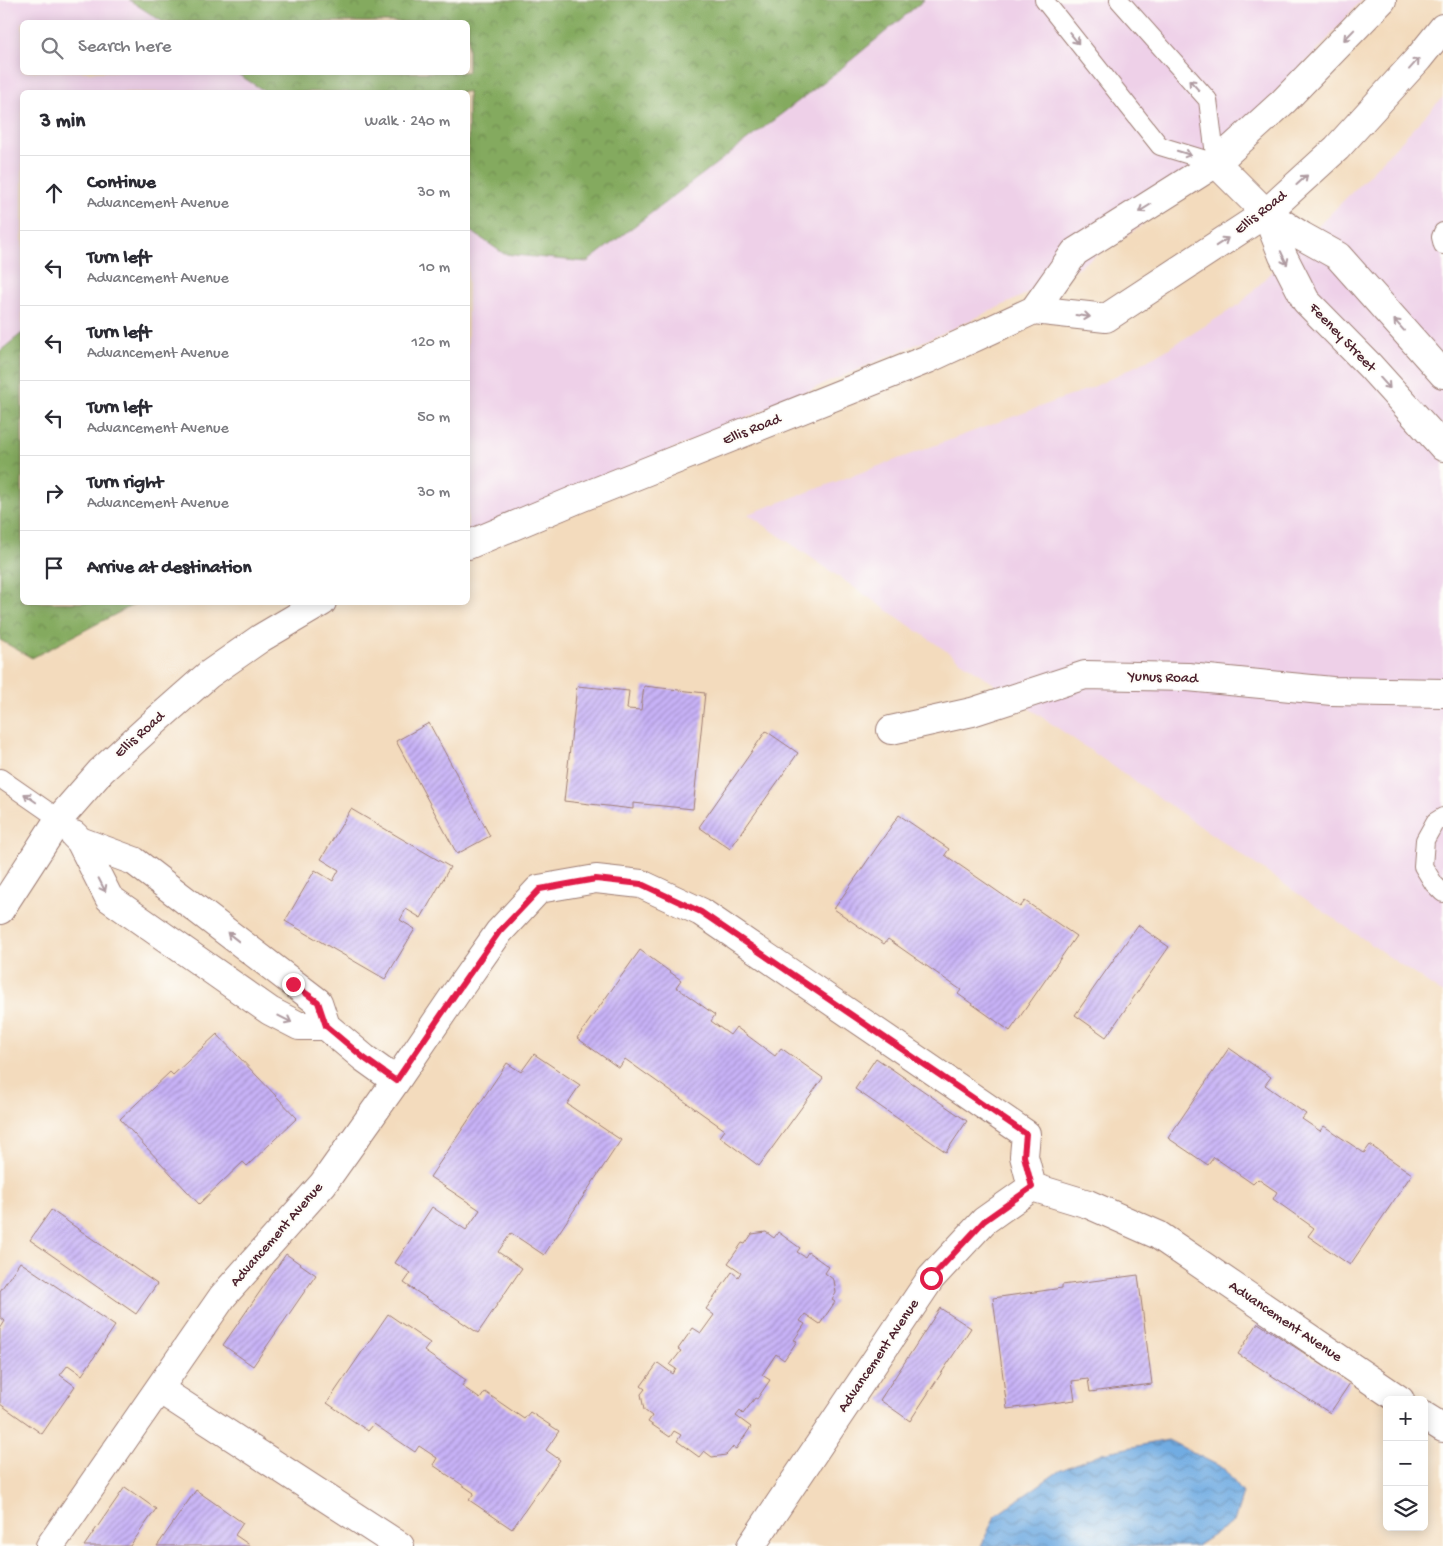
<!DOCTYPE html>
<html lang="en">
<head>
<meta charset="utf-8">
<style>
  body { margin:0; font-family:"Gochi Hand",sans-serif; background:#f2f2f3; color:#2b2b33 }
  .controls { position:absolute; right:15px; bottom:15px; display:grid; overflow:hidden; border-radius:8px; box-shadow:0 2px 12px #0003 }
  .controls button { width:45px; height:45px; display:grid; place-items:center; padding:0; border:0; border-bottom:1px solid #e1e1e2; background:#fff; color:#2b2b33; font:25px sans-serif }
  .stop { position:absolute; width:15px; height:15px; margin:-11px; border:4px solid #e11d48; border-radius:50%; background:#fff }
  .stop.end { background:#e11d48; border-color:#fff; box-shadow:0 1px 5px #0008 }
  .list { margin:0; padding:0; list-style:none }
  h2 { display:flex; justify-content:space-between; align-items:center; height:65px; margin:0; padding:0 20px; font-size:21px }
  h2 small { font-size:16px; font-weight:400; color:#7c7c81 }
  .list li { display:grid; grid-template-columns:32px 1fr auto; gap:15px; align-items:center; box-sizing:border-box; height:75px; padding:0 20px; border-top:1px solid #e1e1e2 }
  .list b { display:block; font-size:19px; white-space:nowrap }
  .list p { margin:0; font-size:16px; white-space:nowrap; color:#7c7c81 }
  .list em { font-size:16px; font-style:normal; color:#7c7c81 }
  .icon { flex:none; width:28px; height:28px; fill:none; stroke:currentColor; stroke-width:2; stroke-linecap:round; stroke-linejoin:round }
  .map { position:relative; flex:none; width:1443px; height:1546px; overflow:hidden }
  .search { position:absolute; background:#fff; box-shadow:0 2px 12px #0003; left:20px; top:20px; width:450px; height:55px; display:flex; align-items:center; gap:12px; box-sizing:border-box; padding:0 18px; border-radius:8px; color:#7c7c81; font-size:19px }
  .panel { position:absolute; background:#fff; box-shadow:0 2px 12px #0003; left:20px; top:90px; width:450px; height:515px; border-radius:8px }
  .map>svg:first-child { display:block }
</style>
</head>
<body>
<div class="map">
<svg width="1443" height="1546" viewBox="0 0 1443 1546">
  <defs>
    <pattern id="forest-crowns" width="20" height="18" patternUnits="userSpaceOnUse" patternTransform="scale(1.25)"><rect width="20" height="18" fill="#84aa5f"/><path d="M2 6a3 3 0 1 1 6 0M12 15a3 3 0 1 1 6 0" fill="none" stroke="#6e8a4f"/></pattern>
    <pattern id="water-waves" width="16" height="10" patternUnits="userSpaceOnUse" patternTransform="scale(1.25)"><rect width="16" height="10" fill="#71ace2"/><path d="M0 5q4-4 8 0t8 0" fill="none" stroke="#5f8bb7"/></pattern>
    <pattern id="building-hatch" width="6" height="6" patternUnits="userSpaceOnUse" patternTransform="scale(1.25)"><rect width="6" height="6" fill="#c7b2f7"/><path d="M-1 1l2-2M0 6l6-6M5 7l2-2" fill="none" stroke="#a490c8"/></pattern>
  </defs>
  <rect width="100%" height="100%" fill="#fdfcf7"/>
  <filter id="ink" filterUnits="userSpaceOnUse"><feTurbulence type="fractalNoise" baseFrequency=".02" numOctaves="2"/><feDisplacementMap in="SourceGraphic" scale="10" xChannelSelector="R" yChannelSelector="G"/><feConvolveMatrix kernelMatrix="1 2 1 2 8 2 1 2 1" color-interpolation-filters="sRGB"/></filter>
  <filter id="wash" filterUnits="userSpaceOnUse"><feTurbulence type="fractalNoise" baseFrequency=".0096" numOctaves="4" result="noise"/><feDisplacementMap in="SourceGraphic" scale="20" xChannelSelector="R" yChannelSelector="G"/><feGaussianBlur stdDeviation="1.12" result="paint"/><feColorMatrix in="noise" values="0 0 0 0 0 0 0 0 0 0 0 0 0 0 0 0 0 1.4 0 .05"/><feComposite in="paint" operator="in"/></filter>
  <g filter="url(#wash)">
    <rect width="100%" height="100%" fill="#f3dbbd"/>
    <path fill="#eed0e8" fill-rule="evenodd" d="M 0,0 L 1361,0 L 1319,49 L 1139,227 L 1077,268 L 1012,301 L 943,333 L 468,537 L 468,92 L 22,92 L 22,367 L 0,351 ZM 22,22 L 468,22 L 468,72 L 22,72 Z
      M 1443,97 L 1443,994 L 748,514 L 1091,388 L 1158,355 L 1240,304 L 1364,180 Z"/>
    <path fill="url(#forest-crowns)" stroke="#676445" d="M 129,0 L 924,0 L 838,71 L 587,262 L 504,254 L 468,229 L 468,92 L 266,92 L 236,73 L 468,72 L 468,22 L 163,22 Z
      M 22,333 L 22,602 L 137,603 L 32,658 L 0,640 L 0,351 Z"/>
    <path fill="url(#water-waves)" stroke="#5e6686" d="M 1168,1440 L 1223,1468 L 1243,1493 L 1234,1522 L 1197,1546 L 981,1546 L 995,1516 L 1059,1471 L 1102,1453 Z"/>
    <g id="blocks">
      <path fill="url(#building-hatch)" d="M 577,686 L 629,691 L 627,709 L 641,710 L 644,686 L 705,693 L 693,809 L 633,803 L 633,809 L 564,801 Z
        M 429,723 L 490,836 L 457,854 L 396,741 Z
        M 766,731 L 798,753 L 730,849 L 699,827 Z
        M 351,809 L 450,867 L 421,918 L 406,909 L 400,920 L 415,929 L 385,979 L 285,921 L 315,870 L 333,881 L 339,870 L 321,859 Z
        M 899,815 L 949,849 L 945,855 L 1020,907 L 1025,901 L 1076,936 L 1010,1031 L 958,994 L 961,990 L 888,939 L 884,944 L 834,909 Z
        M 1138,925 L 1169,947 L 1106,1037 L 1075,1015 Z
        M 640,950 L 681,980 L 676,987 L 715,1015 L 711,1021 L 730,1035 L 736,1027 L 775,1056 L 781,1048 L 823,1078 L 759,1166 L 720,1137 L 725,1130 L 625,1059 L 619,1068 L 577,1038 Z
        M 217,1034 L 297,1118 L 247,1166 L 243,1162 L 199,1204 L 120,1119 L 170,1072 L 173,1075 Z
        M 1229,1048 L 1271,1077 L 1265,1085 L 1306,1114 L 1302,1119 L 1320,1131 L 1324,1126 L 1364,1153 L 1370,1145 L 1412,1174 L 1350,1265 L 1308,1236 L 1314,1228 L 1273,1199 L 1277,1192 L 1258,1179 L 1253,1184 L 1214,1157 L 1208,1165 L 1168,1138 Z
        M 534,1054 L 580,1085 L 567,1104 L 621,1140 L 544,1255 L 511,1233 L 498,1252 L 522,1268 L 478,1333 L 404,1283 L 411,1273 L 395,1263 L 432,1207 L 466,1230 L 480,1210 L 430,1177 L 507,1063 L 521,1072 Z
        M 876,1058 L 967,1121 L 946,1152 L 855,1089 Z
        M 51,1210 L 157,1284 L 136,1314 L 30,1240 Z
        M 766,1232 L 774,1238 L 778,1232 L 800,1248 L 797,1252 L 805,1257 L 808,1252 L 829,1267 L 825,1273 L 834,1280 L 836,1293 L 832,1300 L 835,1302 L 820,1324 L 805,1314 L 800,1321 L 805,1324 L 794,1340 L 797,1341 L 784,1360 L 776,1354 L 762,1375 L 770,1380 L 757,1399 L 755,1398 L 743,1414 L 740,1411 L 736,1416 L 751,1427 L 736,1449 L 733,1447 L 726,1455 L 712,1457 L 704,1451 L 699,1457 L 677,1441 L 681,1435 L 674,1431 L 670,1437 L 648,1422 L 652,1416 L 644,1410 L 641,1394 L 645,1389 L 641,1386 L 658,1363 L 673,1374 L 676,1369 L 670,1365 L 681,1351 L 678,1349 L 693,1328 L 701,1333 L 714,1315 L 706,1309 L 732,1272 L 738,1277 L 741,1272 L 728,1263 L 742,1243 L 745,1244 L 752,1234 Z
        M 286,1254 L 316,1275 L 253,1366 L 223,1345 Z
        M 20,1262 L 115,1326 L 82,1375 L 68,1365 L 60,1375 L 75,1386 L 42,1434 L 0,1404 L 0,1329 L 5,1321 L 0,1317 L 0,1291 Z
        M 1138,1275 L 1152,1384 L 1090,1392 L 1088,1379 L 1072,1381 L 1075,1400 L 1007,1409 L 993,1298 L 1062,1288 L 1062,1285 Z
        M 940,1308 L 971,1328 L 910,1421 L 880,1400 Z
        M 388,1314 L 430,1343 L 424,1351 L 466,1380 L 462,1386 L 480,1399 L 485,1392 L 524,1419 L 530,1412 L 559,1431 L 546,1450 L 560,1460 L 512,1529 L 469,1500 L 474,1493 L 433,1465 L 437,1458 L 419,1446 L 415,1452 L 374,1424 L 368,1431 L 327,1403 Z
        M 1258,1323 L 1350,1383 L 1330,1413 L 1238,1354 Z
        M 125,1487 L 156,1509 L 130,1546 L 84,1546 Z
        M 196,1490 L 243,1523 L 235,1535 L 251,1546 L 157,1546 Z"/>
    </g>
  </g>
  <g filter="url(#ink)">
    <use href="#blocks" fill-opacity="0" stroke="#9e7d74" stroke-width="1"/>
    <g fill="none" stroke-linecap="round" stroke-linejoin="round">
      <defs>
        <path id="service" d="M 1044,0 L 1160,146 L 1216,163 L 1208,100 L 1119,0
          M 1443,232 L 1441,237 L 1443,245
          M 0,778 L 59,819
          M 1443,817 L 1435,822 L 1425,840 L 1423,866 L 1434,884 L 1443,893"/>
        <path id="minor" d="M 1216,163 L 1266,213 L 1302,236 L 1338,256 L 1443,374
          M 1266,213 L 1283,256 L 1306,301 L 1370,366 L 1443,447
          M 891,730 L 972,712 L 1085,675 L 1188,677 L 1332,691 L 1443,693
          M 74,835 L 80,841 L 109,898 L 270,1011 L 299,1026 L 326,1026
          M 80,841 L 134,861 L 318,1002 L 326,1026 L 364,1058 L 396,1081
          M 159,1389 L 400,1546
          M 1424,1416 L 1443,1428
          M 50,1546 L 223,1296 L 323,1184 L 396,1081 L 456,993 L 499,932 L 539,889 L 596,879 L 641,884 L 701,912 L 1026,1134 L 1024,1156 L 1032,1187
          M 751,1546 L 931,1278 L 984,1221 L 1032,1187 L 1088,1204 L 1158,1235 L 1400,1400"/>
        <path id="secondary" d="M 1034,310 L 1106,318 L 1266,213 L 1337,148 L 1418,59 L 1443,28
          M 468,545 L 580,498 L 928,359 L 1034,310 L 1075,252 L 1216,163 L 1284,101 L 1382,0
          M 0,910 L 59,819 L 101,771 L 158,719 L 208,675 L 261,638 L 322,602"/>
      </defs>
      <use href="#service" stroke="#9e7d74" stroke-width="20"/>
      <use href="#minor" stroke="#9e7d74" stroke-width="30"/>
      <use href="#secondary" stroke="#9e7d74" stroke-width="30"/>
      <use href="#service" stroke="#fff" stroke-width="18"/>
      <use href="#minor" stroke="#fff" stroke-width="28"/>
      <use href="#secondary" stroke="#fff" stroke-width="28"/>
    </g>
    <defs><path id="oneway-shaft" d="M-6 0H5M1.5-3L5.5 0L1.5 3" fill="none" stroke-width="1.6" stroke-linecap="round" stroke-linejoin="round" transform="scale(1.25)"/></defs>
    <g stroke="#ae9aa0">
      <use href="#oneway-shaft" transform="translate(1349 35) rotate(134)"/>
      <use href="#oneway-shaft" transform="translate(1074 38) rotate(51)"/>
      <use href="#oneway-shaft" transform="translate(1414 64) rotate(-48)"/>
      <use href="#oneway-shaft" transform="translate(1194 85) rotate(-132)"/>
      <use href="#oneway-shaft" transform="translate(1184 153) rotate(17)"/>
      <use href="#oneway-shaft" transform="translate(1302 180) rotate(-42)"/>
      <use href="#oneway-shaft" transform="translate(1145 208) rotate(148)"/>
      <use href="#oneway-shaft" transform="translate(1222 242) rotate(-33)"/>
      <use href="#oneway-shaft" transform="translate(1284 258) rotate(65)"/>
      <use href="#oneway-shaft" transform="translate(1083 316) rotate(7)"/>
      <use href="#oneway-shaft" transform="translate(1399 325) rotate(-132)"/>
      <use href="#oneway-shaft" transform="translate(1385 383) rotate(48)"/>
      <use href="#oneway-shaft" transform="translate(30 798) rotate(-145)"/>
      <use href="#oneway-shaft" transform="translate(102 885) rotate(63)"/>
      <use href="#oneway-shaft" transform="translate(233 937) rotate(-142)"/>
      <use href="#oneway-shaft" transform="translate(285 1019) rotate(27)"/>
    </g>
  </g>
  <g fill="none" stroke-linecap="round" stroke-linejoin="round" filter="url(#ink)">
    <path stroke="#e11d48" stroke-width="6" d="M 293,984 L 318,1002 L 326,1026 L 364,1058 L 396,1081 L 456,993 L 499,932 L 540,889 L 596,879 L 641,884 L 701,912 L 1026,1134 L 1024,1156 L 1032,1187 L 984,1221 L 931,1278"/>
  </g>
  <g text-anchor="middle" dominant-baseline="central" stroke-width="4" stroke-linejoin="round" paint-order="stroke">
    <g font-size="15" fill="#4a1f2b" stroke="#fdfcf7">
      <text transform="translate(1261 213) rotate(-38)">Ellis Road</text>
      <text transform="translate(1342 338) rotate(46)">Feeney Street</text>
      <text transform="translate(752 430) rotate(-22)">Ellis Road</text>
      <text transform="translate(1163 678) rotate(2)">Yunus Road</text>
      <text transform="translate(140 735) rotate(-42)">Ellis Road</text>
      <text transform="translate(277 1235) rotate(-49)">Advancement Avenue</text>
      <text transform="translate(1285 1322) rotate(34)">Advancement Avenue</text>
      <text transform="translate(879 1356) rotate(-56)">Advancement Avenue</text>
    </g>
  </g>
</svg>
<div class="controls">
<button>+</button>
<button>−</button>
<button><svg class="icon" aria-label="layers" viewBox="0 0 24 24"><path d="M12 4l9 5-9 5-9-5zM3 14l9 5 9-5"/></svg></button>
</div>
<div class="stop" style="left:931px;top:1278px"></div>
<div class="stop end" style="left:293px;top:984px"></div>
<div class="search"><svg class="icon" aria-label="search" viewBox="0 0 24 24"><circle cx="10" cy="10" r="6"/><path d="M15 15l6 6"/></svg>Search here</div>
<section class="panel">
<h2>3 min<small>Walk · 240 m</small></h2>
<ul class="list">
<li><svg class="icon" aria-label="ahead" viewBox="0 0 24 24"><path d="M12 20V5M6 11l6-6 6 6"/></svg><div><b>Continue</b><p>Advancement Avenue</p></div><em>30 m</em></li>
<li><svg class="icon" aria-label="left" viewBox="0 0 24 24"><path d="M17 20v-9H6M10 6l-5 5 5 5"/></svg><div><b>Turn left</b><p>Advancement Avenue</p></div><em>10 m</em></li>
<li><svg class="icon" aria-label="left" viewBox="0 0 24 24"><path d="M17 20v-9H6M10 6l-5 5 5 5"/></svg><div><b>Turn left</b><p>Advancement Avenue</p></div><em>120 m</em></li>
<li><svg class="icon" aria-label="left" viewBox="0 0 24 24"><path d="M17 20v-9H6M10 6l-5 5 5 5"/></svg><div><b>Turn left</b><p>Advancement Avenue</p></div><em>50 m</em></li>
<li><svg class="icon" aria-label="right" viewBox="0 0 24 24"><path d="M7 20v-9h11M14 6l5 5-5 5"/></svg><div><b>Turn right</b><p>Advancement Avenue</p></div><em>30 m</em></li>
<li><svg class="icon" aria-label="arrive" viewBox="0 0 24 24"><path d="M6 21V4h12l-3 4 3 4H6"/></svg><div><b>Arrive at destination</b></div></li>
</ul>
</section>
</div>
</body>
</html>
